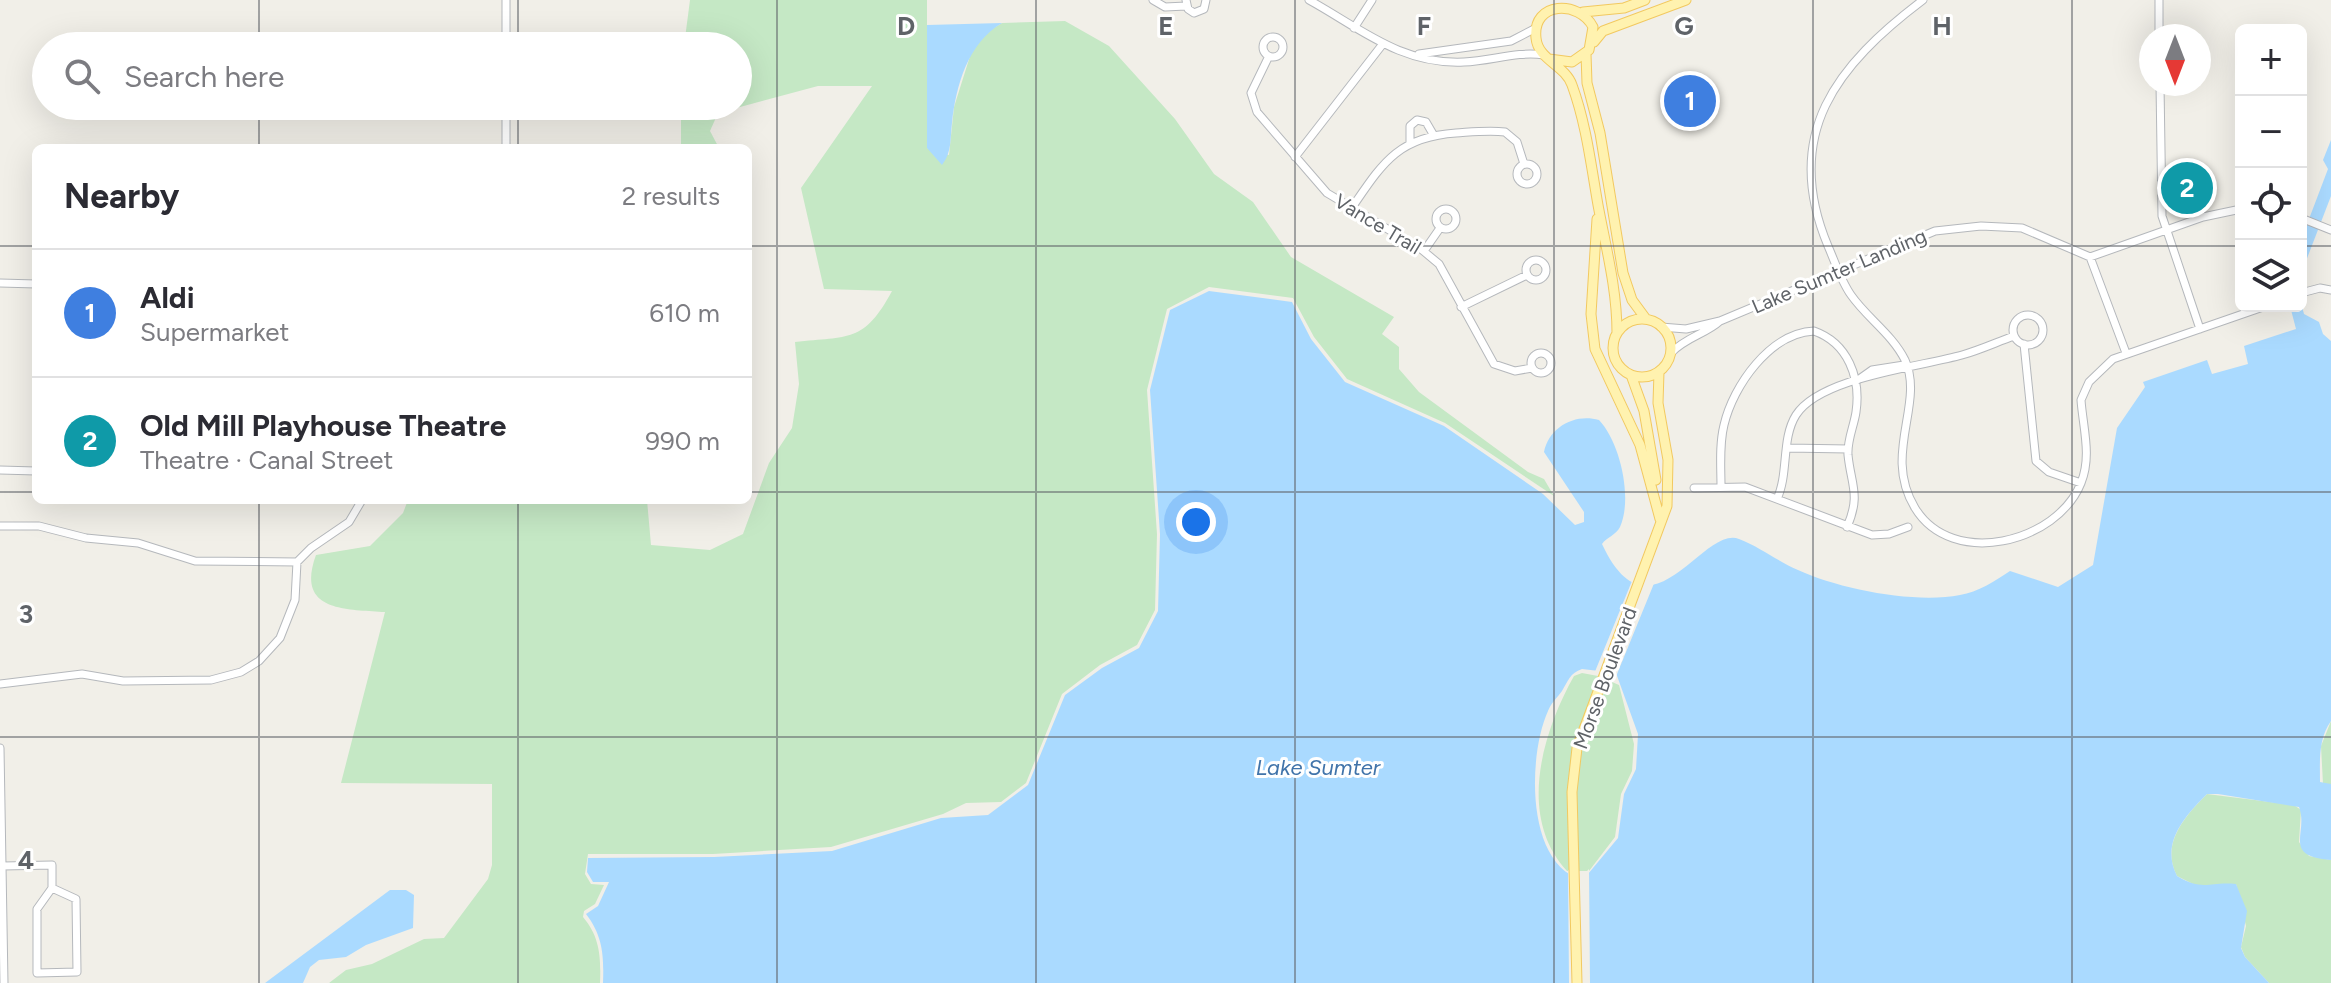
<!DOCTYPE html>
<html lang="en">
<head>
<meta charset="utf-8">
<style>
  body { margin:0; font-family:Figtree,sans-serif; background:#f7f7f7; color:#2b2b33 }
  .controls { position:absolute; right:24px; top:24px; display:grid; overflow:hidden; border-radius:12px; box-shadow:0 8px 32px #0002 }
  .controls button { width:72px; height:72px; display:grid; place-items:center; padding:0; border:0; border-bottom:2px solid #e1e1e2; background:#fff; color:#2b2b33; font:40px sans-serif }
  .compass { position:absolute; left:2139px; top:24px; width:72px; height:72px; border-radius:50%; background:#fff; box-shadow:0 8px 32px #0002; rotate:180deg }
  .you { position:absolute; left:1196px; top:522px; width:28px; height:28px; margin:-20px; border:6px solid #fff; border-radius:50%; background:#1a73e8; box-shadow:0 0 0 12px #1a73e833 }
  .badge { display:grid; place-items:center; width:52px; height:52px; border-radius:50%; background:#b45309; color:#fff; font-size:26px; font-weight:700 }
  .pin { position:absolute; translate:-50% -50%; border:4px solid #fff; box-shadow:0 2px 8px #0006 }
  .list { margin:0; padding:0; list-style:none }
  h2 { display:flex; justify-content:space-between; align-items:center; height:104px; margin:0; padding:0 32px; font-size:34px }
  h2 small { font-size:26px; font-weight:400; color:#7c7c81 }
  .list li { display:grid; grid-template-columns:52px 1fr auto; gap:24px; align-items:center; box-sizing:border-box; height:128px; padding:0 32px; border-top:2px solid #e1e1e2 }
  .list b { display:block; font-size:30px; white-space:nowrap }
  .list p { margin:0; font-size:26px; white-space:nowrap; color:#7c7c81 }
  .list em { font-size:26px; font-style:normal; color:#7c7c81 }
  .icon { flex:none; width:44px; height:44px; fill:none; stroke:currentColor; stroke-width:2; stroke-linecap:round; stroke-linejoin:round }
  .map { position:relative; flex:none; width:2331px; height:983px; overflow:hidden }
  .search { position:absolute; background:#fff; box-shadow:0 8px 32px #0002; left:32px; top:32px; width:720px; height:88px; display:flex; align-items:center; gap:20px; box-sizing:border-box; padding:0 28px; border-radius:44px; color:#7c7c81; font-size:30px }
  .panel { position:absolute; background:#fff; box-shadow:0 8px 32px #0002; left:32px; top:144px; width:720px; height:360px; border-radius:12px }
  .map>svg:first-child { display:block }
</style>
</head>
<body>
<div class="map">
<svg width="2331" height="983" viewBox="0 0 2331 983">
  <rect width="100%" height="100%" fill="#f1efe8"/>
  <path fill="#c5e8c5" d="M 690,0 L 927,0 L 927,148 L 949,155 L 954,107 L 971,53 L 982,35 L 1002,23 L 1065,21 L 1109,46 L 1175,119 L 1214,174 L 1253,202 L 1291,257 L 1394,317 L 1382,334 L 1399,347 L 1399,369 L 1419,392 L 1528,472 L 1544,479 L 1554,496 L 1445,423 L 1347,379 L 1314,337 L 1293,298 L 1209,287 L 1167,309 L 1147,390 L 1157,534 L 1155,610 L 1137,645 L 1100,665 L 1062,694 L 1026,783 L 1001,802 L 966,803 L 943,814 L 831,847 L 713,854 L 588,854 L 585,874 L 591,884 L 604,885 L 595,904 L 584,911 L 583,917 C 600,937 601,957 600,983 L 329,983 L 346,970 L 372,964 L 424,939 L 444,938 L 488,879 L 492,865 L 492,784 L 341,783 L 385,612 C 346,609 295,612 316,555 L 370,546 L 403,513 L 408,500 L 647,500 L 651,545 L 710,550 L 743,534 L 769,463 L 792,428 L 799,384 L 795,342 C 849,336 864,343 892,291 L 824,289 L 801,188 L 872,86 L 818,86 L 718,113 L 710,131 L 719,148 L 681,148 L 681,106 L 738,106 L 738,46 L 684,46 Z
    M 1582,673 L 1598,676 L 1574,746 L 1571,871 L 1567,871 C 1517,817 1542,733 1574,676 Z
    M 1605,679 L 1619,685 L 1634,744 L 1632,771 L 1621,794 L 1615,837 L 1589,871 L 1578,871 L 1575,792 L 1581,749 Z
    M 2331,721 L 2331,784 L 2323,784 L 2321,746 Z
    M 2207,794 L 2294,805 L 2301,810 L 2299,842 L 2309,856 L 2331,860 L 2331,983 L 2269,983 L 2245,957 L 2241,947 L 2246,926 L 2236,884 L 2199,887 L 2177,876 C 2160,844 2185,816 2207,794 Z"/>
  <path fill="#aadaff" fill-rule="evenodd" d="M 1002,23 C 968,43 956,85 952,123 C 950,139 952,152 942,165 L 927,148 L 927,25 Z
    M 2331,140 L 2331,196 L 2301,274 L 2301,240 L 2328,169 L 2323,160 Z
    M 1209,291 L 1292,302 L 1311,339 L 1345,382 L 1444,426 L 1543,494 L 1575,525 L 1584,522 L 1584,512 L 1544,452 C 1549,427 1575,413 1599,420 C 1620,442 1633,498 1620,527 C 1616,535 1607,537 1602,544 C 1650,647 1702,525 1739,539 C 1760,547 1777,561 1798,570 C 1839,589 1915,604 1960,595 C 1978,592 1995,581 2010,571 L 2058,587 L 2093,565 L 2117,428 L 2145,387 L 2143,382 L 2207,360 L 2212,374 L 2248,364 L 2244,346 L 2296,329 L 2290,306 L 2301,306 L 2301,303 L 2304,314 L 2319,322 L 2323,334 L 2331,341 L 2331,721 C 2318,739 2320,761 2320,782 L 2331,784 L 2331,860 C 2281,856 2309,833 2299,807 L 2218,794 L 2207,794 C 2185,816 2160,843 2177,876 C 2204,892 2209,881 2236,884 L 2247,911 L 2241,948 L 2245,957 L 2269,983 L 603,983 C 604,956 603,936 586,914 L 598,906 L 609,882 L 593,882 L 587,872 L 588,858 L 714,857 L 832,851 L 941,818 L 988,815 L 1028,785 L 1065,695 L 1102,668 L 1139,648 L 1158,611 L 1160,534 L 1150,390 L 1170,310 ZM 1582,669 L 1616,673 L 1638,734 L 1636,769 L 1624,794 L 1618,838 L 1583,880 C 1525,865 1528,755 1548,711 C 1551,703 1557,698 1562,691 C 1568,681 1570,673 1582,669 Z
    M 390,890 L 406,890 L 414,895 L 413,928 L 366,945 L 346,957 L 319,960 L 310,967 L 303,983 L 265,983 Z"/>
  <path fill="#f1efe8" d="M 1634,576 L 1655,581 L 1615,679 L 1611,675 L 1594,674 Z
    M 1589,869 L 1590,983 L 1569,983 L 1568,870 L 1582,876 Z"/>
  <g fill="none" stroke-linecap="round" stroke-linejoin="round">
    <defs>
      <path id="minor" d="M 1153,0 L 1165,7 L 1186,6
        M 1186,0 L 1188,9 L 1194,13 L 1204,9 L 1206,0
        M 1309,0 C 1360,28 1401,65 1464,62 C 1492,61 1516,51 1544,55
        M 1923,0 C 1837,65 1781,134 1828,246 C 1835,262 1841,281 1851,295 C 1867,318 1892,334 1905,360 C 1925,404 1882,454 1915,508 C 1952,569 2057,543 2081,483 C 2092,456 2083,428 2081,400 L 2089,382 L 2113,359 L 2266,306
        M 2159,0 L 2159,36
        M 1354,28 L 1372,0
        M1263 47a10 10 0 1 1 20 0a10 10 0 1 1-20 0Z
        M 506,46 L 506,0
        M 1419,54 L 1511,41 L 1536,28
        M 1269,56 L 1251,93 L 1257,112 L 1327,193 L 1421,249 L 1439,264 L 1494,364 L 1515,371 L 1532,368
        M 2160,84 L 2162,216 L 2200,329
        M 1410,142 L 1410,126 L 1417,120 L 1426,122 L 1433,134
        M 506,148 L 506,106
        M 1295,157 L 1382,45
        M1517 174a10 10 0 1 1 20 0a10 10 0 1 1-20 0Z
        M1436 219a10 10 0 1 1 20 0a10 10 0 1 1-20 0Z
        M 1351,209 C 1382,164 1397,137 1456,133 C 1472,132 1489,130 1505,132 L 1517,142 L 1524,164
        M 2301,218 L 2331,230
        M 1424,251 L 1440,228
        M 2090,257 L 2203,217 L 2241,209
        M1526 270a10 10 0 1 1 20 0a10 10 0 1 1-20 0Z
        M 0,283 L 36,284
        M 2301,293 L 2320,288 L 2331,290
        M 1461,307 L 1527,275
        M2013 330a15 15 0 1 1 30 0a15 15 0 1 1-30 0Z
        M 1661,327 L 1686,329 L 1720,321 L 1935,231 L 1981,226 L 2022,228 L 2090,257 L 2126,353
        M 2024,344 L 2036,461 L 2049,472 L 2081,483
        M1531 363a10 10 0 1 1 20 0a10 10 0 1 1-20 0Z
        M 1671,353 C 1686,337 1706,334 1720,321
        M 1855,382 L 1872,370 L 1904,365
        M 1788,448 L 1848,449
        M 0,470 L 36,471
        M 1721,487 C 1721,467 1719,445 1724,425 C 1733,386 1770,333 1814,331 C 1848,343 1861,378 1856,412 C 1854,426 1847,440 1848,455 C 1851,485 1861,495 1847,527
        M 1694,488 L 1745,487 L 1872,535 L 1889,534 L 1908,527
        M 1777,499 C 1789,473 1781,439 1796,415 C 1820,377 1920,367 1962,355 C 1980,350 1997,342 2014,336
        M 0,526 L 39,526 L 86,538 L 138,543 L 195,561 L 297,562
        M 0,684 L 82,674 L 123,681 L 211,680 L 241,672 L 259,661 L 280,638 L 295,600 L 297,562 L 311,548 L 349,522 L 362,500
        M 0,748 L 4,983
        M 3,866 L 52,865 L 52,888 L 76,899 L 77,972 L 37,973 L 37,909 L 52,888"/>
      <path id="major" d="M 1583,12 L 1624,8 L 1645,0
        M 1594,42 L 1603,31 L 1686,0
        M 1586,54 L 1587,83 L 1600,133 L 1623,273 L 1632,300 L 1646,319
        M 1549,59 L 1572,62 L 1589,50 L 1593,27 C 1579,0 1532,1 1536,38 C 1538,60 1565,65 1572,85 C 1586,123 1591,165 1598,205 C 1606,248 1617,289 1617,333
        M 1597,219 L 1591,314 L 1595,349 L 1640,445 L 1660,519
        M1613 348a29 29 0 1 1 58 0a29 29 0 1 1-58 0Z
        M 1631,375 L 1644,411 L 1656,480
        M 1577,983 L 1572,792 L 1577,748 L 1667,506 L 1668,460 L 1658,403 L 1659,372"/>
    </defs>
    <use href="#minor" stroke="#b5b8bc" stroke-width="9"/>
    <use href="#major" stroke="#f2c960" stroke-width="11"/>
    <use href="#minor" stroke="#fff" stroke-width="7"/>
    <use href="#major" stroke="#fff2af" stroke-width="9"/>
  </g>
  <path fill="none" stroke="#5f6368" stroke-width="2" stroke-opacity="0.55" d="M 259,0 L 259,46M 518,0 L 518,46M 777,0 L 777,983M 1036,0 L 1036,983M 1295,0 L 1295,983M 1554,0 L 1554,983M 1813,0 L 1813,983M 2072,0 L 2072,983M 259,106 L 259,148M 518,106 L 518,148M 0,246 L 36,246M 748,246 L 2241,246M 2301,246 L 2331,246M 0,492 L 36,492M 748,492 L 2331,492M 259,500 L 259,983M 518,500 L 518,983M 0,737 L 2331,737"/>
  <g text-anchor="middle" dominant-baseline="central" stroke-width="6" stroke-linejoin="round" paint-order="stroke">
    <g font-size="20" fill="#5f6368" stroke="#fff">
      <text transform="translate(1378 224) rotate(31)">Vance Trail</text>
      <text transform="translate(1839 271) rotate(-23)">Lake Sumter Landing</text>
      <text transform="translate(1605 678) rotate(-70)">Morse Boulevard</text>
    </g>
    <g font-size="22" font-style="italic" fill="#4174aa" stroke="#fff">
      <text x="1318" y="767">Lake Sumter</text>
    </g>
  </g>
  <g font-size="26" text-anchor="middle" font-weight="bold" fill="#5f6368" stroke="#fff" stroke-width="6" stroke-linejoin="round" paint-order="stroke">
    <text x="906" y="35">D</text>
    <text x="1166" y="35">E</text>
    <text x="1424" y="35">F</text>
    <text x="1684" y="35">G</text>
    <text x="1942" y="35">H</text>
    <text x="26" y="623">3</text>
    <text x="26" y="869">4</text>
  </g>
</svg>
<div class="controls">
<button>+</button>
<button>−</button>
<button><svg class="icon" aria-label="locate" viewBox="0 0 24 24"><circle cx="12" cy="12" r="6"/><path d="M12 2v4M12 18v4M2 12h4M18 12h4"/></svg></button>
<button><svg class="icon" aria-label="layers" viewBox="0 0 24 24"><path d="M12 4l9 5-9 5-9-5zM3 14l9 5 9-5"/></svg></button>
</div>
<svg class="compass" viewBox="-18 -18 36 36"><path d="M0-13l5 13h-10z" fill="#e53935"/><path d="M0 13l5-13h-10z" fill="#7c7c81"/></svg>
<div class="you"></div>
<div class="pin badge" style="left:1690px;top:101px;background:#3f7fe0">1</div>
<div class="pin badge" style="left:2187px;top:188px;background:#0f9aa8">2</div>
<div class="search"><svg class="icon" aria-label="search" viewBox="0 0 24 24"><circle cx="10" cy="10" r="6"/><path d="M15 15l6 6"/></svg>Search here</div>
<section class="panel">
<h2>Nearby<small>2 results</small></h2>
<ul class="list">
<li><span class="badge" style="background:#3f7fe0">1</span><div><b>Aldi</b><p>Supermarket</p></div><em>610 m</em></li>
<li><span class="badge" style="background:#0f9aa8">2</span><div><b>Old Mill Playhouse Theatre</b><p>Theatre · Canal Street</p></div><em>990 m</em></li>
</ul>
</section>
</div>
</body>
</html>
